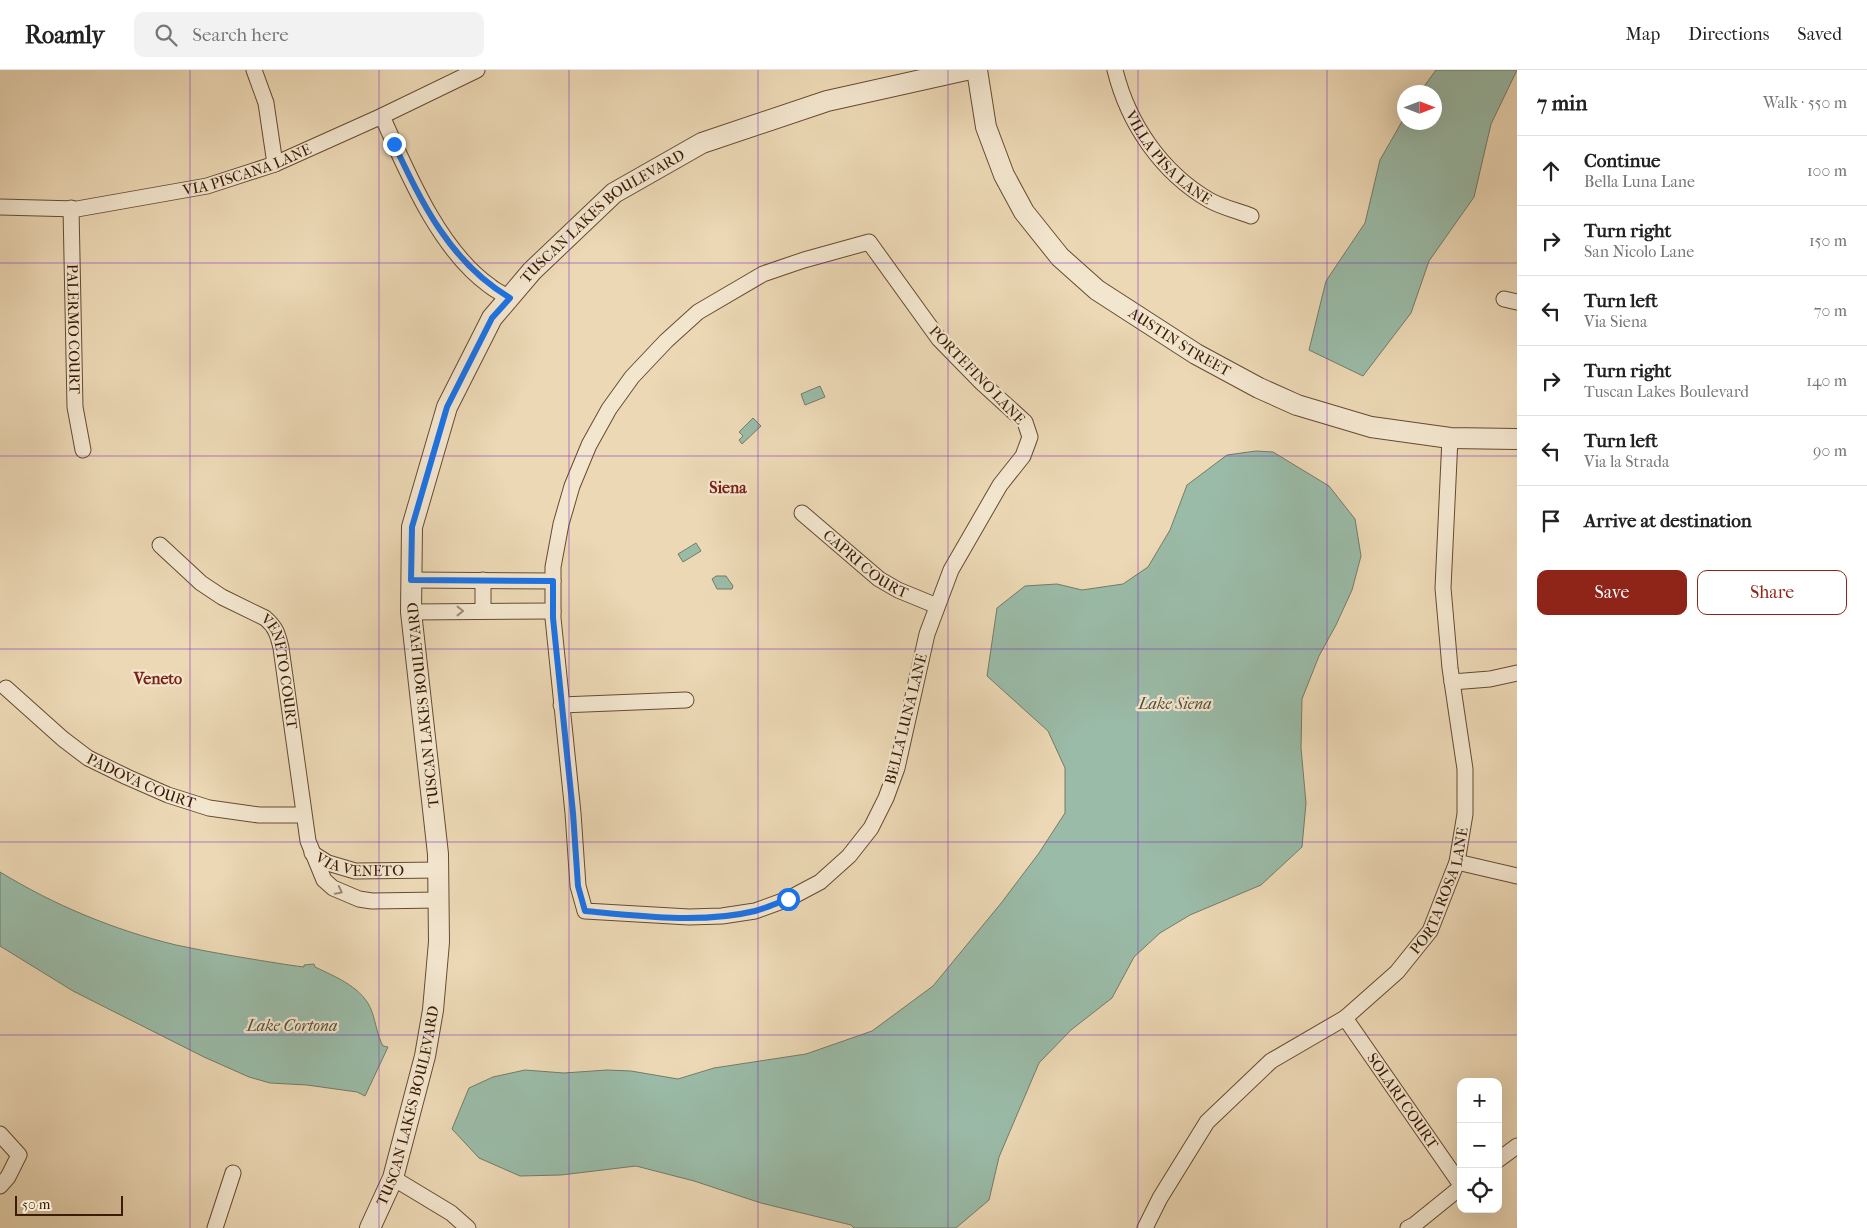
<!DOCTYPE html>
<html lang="en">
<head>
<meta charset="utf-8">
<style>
  body { margin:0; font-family:"IM FELL French Canon",serif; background:#f2f2f2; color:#222 }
  .controls { position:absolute; right:15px; bottom:15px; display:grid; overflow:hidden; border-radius:10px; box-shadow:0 5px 20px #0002 }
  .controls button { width:45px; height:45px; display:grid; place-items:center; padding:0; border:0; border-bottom:1px solid #e0e0e0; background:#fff; color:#222; font:25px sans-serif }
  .compass { position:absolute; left:1397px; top:15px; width:45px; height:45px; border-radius:50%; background:#fff; box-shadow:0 5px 20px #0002; rotate:90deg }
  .scale { position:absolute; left:15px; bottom:12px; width:108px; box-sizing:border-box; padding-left:5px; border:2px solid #3a1c03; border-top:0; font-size:14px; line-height:18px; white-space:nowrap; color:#3a1c03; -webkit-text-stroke:4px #f3e6cf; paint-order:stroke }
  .stop { position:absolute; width:15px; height:15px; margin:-11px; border:4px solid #1a73e8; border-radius:50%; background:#fff }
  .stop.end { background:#1a73e8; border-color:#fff; box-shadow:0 1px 5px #0008 }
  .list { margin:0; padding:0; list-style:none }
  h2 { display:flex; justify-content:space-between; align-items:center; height:65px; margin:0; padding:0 20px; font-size:21px }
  h2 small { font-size:16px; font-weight:400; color:#767676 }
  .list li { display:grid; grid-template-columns:32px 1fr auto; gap:15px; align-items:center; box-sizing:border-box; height:70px; padding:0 20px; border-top:1px solid #e0e0e0 }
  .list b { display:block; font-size:19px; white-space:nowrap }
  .list p { margin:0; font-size:16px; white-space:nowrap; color:#767676 }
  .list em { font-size:16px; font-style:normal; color:#767676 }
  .actions { display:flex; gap:10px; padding:15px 20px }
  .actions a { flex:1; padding:11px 0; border:1px solid #8f2418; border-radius:10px; text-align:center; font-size:18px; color:#8f2418 }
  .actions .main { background:#8f2418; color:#fff }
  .icon { flex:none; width:28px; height:28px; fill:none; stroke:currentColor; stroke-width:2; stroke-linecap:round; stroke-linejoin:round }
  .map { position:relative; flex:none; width:1517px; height:1158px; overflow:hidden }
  header { display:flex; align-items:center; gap:30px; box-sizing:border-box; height:70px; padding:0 25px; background:#fff; border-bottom:1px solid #e0e0e0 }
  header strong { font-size:24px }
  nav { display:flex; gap:28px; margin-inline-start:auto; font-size:18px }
  .search { width:350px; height:45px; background:#f2f2f2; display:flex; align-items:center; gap:12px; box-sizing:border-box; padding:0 18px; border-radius:10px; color:#767676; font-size:19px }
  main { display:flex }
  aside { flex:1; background:#fff }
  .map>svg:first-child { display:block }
</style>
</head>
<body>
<header>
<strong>Roamly</strong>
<div class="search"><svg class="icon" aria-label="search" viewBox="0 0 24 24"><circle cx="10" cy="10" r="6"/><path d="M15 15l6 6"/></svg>Search here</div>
<nav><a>Map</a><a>Directions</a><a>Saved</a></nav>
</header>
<main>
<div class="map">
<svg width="1517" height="1158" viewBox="0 0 1517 1158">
  <rect width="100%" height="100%" fill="#ecd8b5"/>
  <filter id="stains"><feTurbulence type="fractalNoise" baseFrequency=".004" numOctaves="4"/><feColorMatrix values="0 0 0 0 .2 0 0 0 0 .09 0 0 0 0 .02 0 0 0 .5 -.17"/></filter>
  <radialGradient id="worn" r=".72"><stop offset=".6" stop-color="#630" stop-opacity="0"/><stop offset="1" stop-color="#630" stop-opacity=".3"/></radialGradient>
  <path fill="#9abba8" stroke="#747b66" d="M 1436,0 L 1517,0 L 1491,54 L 1474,127 L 1429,191 L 1411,243 L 1363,306 L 1309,280 L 1326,211 L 1365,153 L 1380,90 L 1404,48 L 1404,52 L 1434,52 L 1434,22 L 1420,22 Z
    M 820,316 L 825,327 L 805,335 L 801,324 Z
    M 753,348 L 761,356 L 742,374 L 739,370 L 743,366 L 739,362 Z
    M 1256,381 L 1273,382 L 1329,416 L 1355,449 L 1361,486 L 1352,520 L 1336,555 L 1319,586 L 1302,629 L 1301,678 L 1306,733 L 1302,777 L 1261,815 L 1190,845 L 1160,863 L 1134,887 L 1112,928 L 1071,960 L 1039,993 L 999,1087 L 989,1130 L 956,1158 L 854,1158 L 851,1155 L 761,1133 L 694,1111 L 636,1096 L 561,1105 L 520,1106 L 479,1088 L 452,1059 L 469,1018 L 493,1007 L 525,1000 L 564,1003 L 607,1000 L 631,1001 L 678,1009 L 714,998 L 806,984 L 872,961 L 933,916 L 1002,832 L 1039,783 L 1065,743 L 1065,698 L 1048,661 L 987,606 L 997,538 L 1025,516 L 1057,514 L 1082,520 L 1123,514 L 1148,497 L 1170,460 L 1187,415 L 1227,385 Z
    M 696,473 L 701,481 L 683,492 L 678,484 Z
    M 716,506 L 726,506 L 733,516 L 732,519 L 717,519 L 712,509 Z
    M 0,802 C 54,835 114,860 176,875 C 213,883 251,889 289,895 L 304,897 L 304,895 L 314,894 L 315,897 C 336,907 364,918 372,942 C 376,953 377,965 383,976 L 388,977 L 365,1026 L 357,1022 L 307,1015 L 270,1013 L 249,1007 L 204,987 L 73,921 L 0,876 Z"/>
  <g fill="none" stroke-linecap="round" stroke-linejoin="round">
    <defs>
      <g id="minor">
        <path d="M 254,0 L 266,33 L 275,94"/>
        <path id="s1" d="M 1115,0 C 1128,53 1161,102 1209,130 C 1221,137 1238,141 1251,146"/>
        <path d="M 382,46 C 407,102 439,180 490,216 C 496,221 503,224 510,228"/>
        <path id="s2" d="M 0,137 L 77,139 L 207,116 L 275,94 L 382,46 L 477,0"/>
        <path id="s3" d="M 71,138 L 75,337 L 83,380"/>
        <path d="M 869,172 L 939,269 L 982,313 L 1025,352 L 1030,367 L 1023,386 L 1000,415 L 951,500 L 927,564 L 897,698 L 886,728 L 871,758 L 849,786 L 820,812 L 788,829 L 755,841 L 722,846 L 689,847 L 585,841 L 578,816 L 573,743 L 553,548 L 553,497 L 561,454 L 572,416 L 589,375 L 609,339 L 632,307 L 666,271 L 698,242 L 763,204 L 804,190 Z"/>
        <path d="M 1504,229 L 1517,232"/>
        <path id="s4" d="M 802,443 L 879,509 L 898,520 L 937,536"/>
        <path id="s5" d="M 160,475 L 201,513 L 222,527 L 265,548 C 276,557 278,565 281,578 L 308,771 L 324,810 L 333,818 L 359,829 L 372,831 L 439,830"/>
        <path d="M 411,510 L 553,511"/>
        <path d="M 483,510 L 483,541"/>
        <path d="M 411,542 L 553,541"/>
        <path d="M 1452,612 L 1490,609 L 1517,603"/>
        <path id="s6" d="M 6,618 L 63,669 L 88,688 L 127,707 L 168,725 L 209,738 L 259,745 L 303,745"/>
        <path d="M 561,635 L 686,630"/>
        <path id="s7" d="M 312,783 L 328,793 L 355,801 L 439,800"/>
        <path d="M 1457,792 L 1517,806"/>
        <path id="s8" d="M 1345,948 L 1461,1115"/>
        <path d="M 0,1064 L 19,1085 L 8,1107 L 0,1116"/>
        <path d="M 1498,1090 L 1517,1076"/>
        <path d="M 393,1108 L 451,1143 L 468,1158"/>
        <path d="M 215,1158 L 233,1103"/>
        <path id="s9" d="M 1145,1158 L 1160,1128 L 1207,1052 L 1271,991 L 1345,948 L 1397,902 L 1430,861 L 1457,792 L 1465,744 L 1465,699 L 1450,598 L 1443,518 L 1450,368"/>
        <path d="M 1408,1158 L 1414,1155 L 1461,1117"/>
      </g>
      <g id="tertiary">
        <path id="s10" d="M 977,0 L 986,57 L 1004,105 L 1024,142 L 1060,187 L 1097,220 L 1196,284 L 1259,318 L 1297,335 L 1371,357 L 1450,368 L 1517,369"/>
        <path id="s11" d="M 370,1158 L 393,1108 L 425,986 L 433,940 L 439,872 L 438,784 L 411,542 L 412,457 L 447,337 L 492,248 L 532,201 L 614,123 L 702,73 L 827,31 L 966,0"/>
      </g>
    </defs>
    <use href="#minor" stroke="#664b30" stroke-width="17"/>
    <use href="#tertiary" stroke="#664b30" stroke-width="22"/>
    <use href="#minor" stroke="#f3e6cf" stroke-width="15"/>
    <use href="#tertiary" stroke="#f3e6cf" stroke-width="20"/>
  </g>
  <defs><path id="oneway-chevron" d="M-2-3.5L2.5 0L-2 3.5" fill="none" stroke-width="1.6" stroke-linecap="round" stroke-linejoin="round" transform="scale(1.25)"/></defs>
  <g stroke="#a08b73">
    <use href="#oneway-chevron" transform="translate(460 541)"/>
    <use href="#oneway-chevron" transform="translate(339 821) rotate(27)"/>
  </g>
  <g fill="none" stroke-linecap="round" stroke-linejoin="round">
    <path stroke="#1a73e8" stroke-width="6" d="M 394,74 C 423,135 450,192 510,228 L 492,248 L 447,337 L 412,457 L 411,510 L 553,511 L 553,548 L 573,743 L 578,816 L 585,841 C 639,846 702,854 755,841 C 766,838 777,833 788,829"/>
  </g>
  <path fill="none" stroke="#7b2cbf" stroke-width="1" stroke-opacity="0.55" d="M 190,0 L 190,1158M 379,0 L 379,1158M 569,0 L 569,1158M 758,0 L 758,1158M 948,0 L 948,1158M 1138,0 L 1138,1158M 1327,0 L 1327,1158M 0,193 L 1517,193M 0,386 L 1517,386M 0,579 L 1517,579M 0,772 L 1517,772M 0,965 L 1517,965"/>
  <g text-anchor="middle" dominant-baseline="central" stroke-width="4.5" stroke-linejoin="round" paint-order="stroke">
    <g font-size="15" fill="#3a1c03" stroke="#f3e6cf">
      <text stroke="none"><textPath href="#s1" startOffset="105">VILLA PISA LANE</textPath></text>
      <text stroke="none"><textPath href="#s2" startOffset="252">VIA PISCANA LANE</textPath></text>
      <text stroke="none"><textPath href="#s11" startOffset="1089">TUSCAN LAKES BOULEVARD</textPath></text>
      <text stroke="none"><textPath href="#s3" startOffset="121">PALERMO COURT</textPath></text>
      <text stroke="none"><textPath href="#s10" startOffset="356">AUSTIN STREET</textPath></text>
      <text transform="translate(977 305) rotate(46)">PORTEFINO LANE</text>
      <text stroke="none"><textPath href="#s4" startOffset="82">CAPRI COURT</textPath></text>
      <text stroke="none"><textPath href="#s5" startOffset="186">VENETO COURT</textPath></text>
      <text transform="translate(423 635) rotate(-96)">TUSCAN LAKES BOULEVARD</text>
      <text transform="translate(906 649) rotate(-76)">BELLA LUNA LANE</text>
      <text stroke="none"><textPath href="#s6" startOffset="166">PADOVA COURT</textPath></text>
      <text stroke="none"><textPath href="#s7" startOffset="51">VIA VENETO</textPath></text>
      <text stroke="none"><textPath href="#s9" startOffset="460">PORTA ROSA LANE</textPath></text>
      <text stroke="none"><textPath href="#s8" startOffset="101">SOLARI COURT</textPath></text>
      <text stroke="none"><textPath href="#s11" startOffset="129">TUSCAN LAKES BOULEVARD</textPath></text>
    </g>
    <g font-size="16" font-weight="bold" fill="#7a1f14" stroke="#f3e6cf">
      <text x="728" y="417">Siena</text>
      <text x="158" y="608">Veneto</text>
    </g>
    <g font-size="16" font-style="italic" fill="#574c35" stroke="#f3e6cf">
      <text x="1175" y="633">Lake Siena</text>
      <text x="292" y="955">Lake Cortona</text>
    </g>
  </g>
  <rect width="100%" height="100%" filter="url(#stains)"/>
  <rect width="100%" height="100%" fill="url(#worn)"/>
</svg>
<div class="controls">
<button>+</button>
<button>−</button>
<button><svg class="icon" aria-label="locate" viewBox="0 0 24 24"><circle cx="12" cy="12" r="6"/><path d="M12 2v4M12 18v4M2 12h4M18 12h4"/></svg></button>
</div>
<svg class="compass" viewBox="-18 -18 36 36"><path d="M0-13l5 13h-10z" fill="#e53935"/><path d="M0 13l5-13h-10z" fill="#767676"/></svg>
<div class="scale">50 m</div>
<div class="stop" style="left:788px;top:829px"></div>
<div class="stop end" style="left:394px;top:74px"></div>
</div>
<aside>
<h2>7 min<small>Walk · 550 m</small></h2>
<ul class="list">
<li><svg class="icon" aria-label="ahead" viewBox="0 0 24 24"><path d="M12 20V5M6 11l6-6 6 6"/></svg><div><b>Continue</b><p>Bella Luna Lane</p></div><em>100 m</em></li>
<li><svg class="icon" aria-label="right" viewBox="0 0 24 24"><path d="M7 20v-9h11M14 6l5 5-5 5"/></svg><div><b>Turn right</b><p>San Nicolo Lane</p></div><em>150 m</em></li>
<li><svg class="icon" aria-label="left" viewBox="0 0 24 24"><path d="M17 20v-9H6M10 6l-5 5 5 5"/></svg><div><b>Turn left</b><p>Via Siena</p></div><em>70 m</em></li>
<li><svg class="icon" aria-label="right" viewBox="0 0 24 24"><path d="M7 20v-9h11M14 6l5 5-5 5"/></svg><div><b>Turn right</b><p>Tuscan Lakes Boulevard</p></div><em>140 m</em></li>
<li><svg class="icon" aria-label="left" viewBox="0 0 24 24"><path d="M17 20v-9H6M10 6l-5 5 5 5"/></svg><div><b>Turn left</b><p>Via la Strada</p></div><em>90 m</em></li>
<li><svg class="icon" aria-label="arrive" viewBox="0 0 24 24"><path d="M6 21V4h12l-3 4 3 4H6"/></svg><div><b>Arrive at destination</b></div></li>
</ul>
<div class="actions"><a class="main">Save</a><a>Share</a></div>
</aside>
</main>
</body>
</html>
